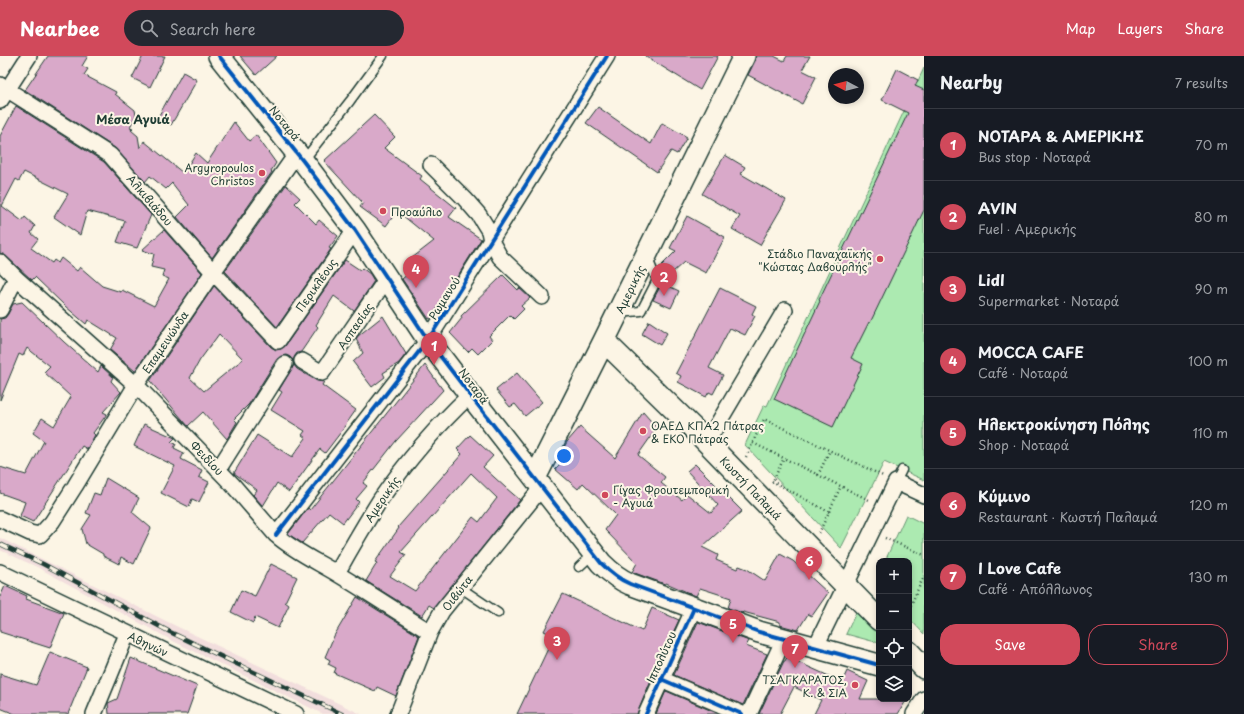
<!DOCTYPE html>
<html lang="en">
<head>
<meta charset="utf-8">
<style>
  body { margin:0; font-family:"Playpen Sans",sans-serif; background:#242831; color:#f1f3f6 }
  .controls { position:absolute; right:12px; bottom:12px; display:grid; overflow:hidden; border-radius:8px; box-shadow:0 2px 6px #0003 }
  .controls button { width:36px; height:36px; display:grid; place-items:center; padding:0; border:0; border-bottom:1px solid #363941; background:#171b24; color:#f1f3f6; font:20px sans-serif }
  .compass { position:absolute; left:828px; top:12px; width:36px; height:36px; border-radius:50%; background:#171b24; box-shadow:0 2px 6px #0003; rotate:277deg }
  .you { position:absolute; left:564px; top:400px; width:14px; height:14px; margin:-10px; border:3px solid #fff; border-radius:50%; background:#1a73e8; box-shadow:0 0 0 6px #1a73e833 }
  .badge { display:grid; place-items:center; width:26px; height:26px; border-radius:50%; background:#d1495b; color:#fff; font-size:13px; font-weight:700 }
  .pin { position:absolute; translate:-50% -33px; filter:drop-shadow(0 1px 2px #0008) }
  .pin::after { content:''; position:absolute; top:21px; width:14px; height:12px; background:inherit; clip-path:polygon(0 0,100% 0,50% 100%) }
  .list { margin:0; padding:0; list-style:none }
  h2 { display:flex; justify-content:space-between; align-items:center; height:52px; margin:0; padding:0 16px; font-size:17px }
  h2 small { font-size:13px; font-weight:400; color:#9ea1a6 }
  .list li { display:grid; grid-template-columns:26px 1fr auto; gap:12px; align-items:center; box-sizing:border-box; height:72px; padding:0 16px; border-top:1px solid #363941 }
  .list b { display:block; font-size:15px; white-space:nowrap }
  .list p { margin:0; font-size:13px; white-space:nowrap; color:#9ea1a6 }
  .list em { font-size:13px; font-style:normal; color:#9ea1a6 }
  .actions { display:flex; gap:8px; padding:12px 16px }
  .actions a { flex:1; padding:9px 0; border:1px solid #d1495b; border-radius:16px; text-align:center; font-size:14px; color:#d1495b }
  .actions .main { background:#d1495b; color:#fff }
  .icon { flex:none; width:22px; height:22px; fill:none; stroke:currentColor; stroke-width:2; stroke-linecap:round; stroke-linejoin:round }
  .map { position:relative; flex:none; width:924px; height:658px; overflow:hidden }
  header { display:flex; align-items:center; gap:24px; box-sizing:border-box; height:56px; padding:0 20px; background:#d1495b; color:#fff }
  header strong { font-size:19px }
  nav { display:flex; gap:22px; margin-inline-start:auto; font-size:14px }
  .search { width:280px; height:36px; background:#242831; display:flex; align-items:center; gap:10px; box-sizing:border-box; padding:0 14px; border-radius:22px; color:#9ea1a6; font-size:15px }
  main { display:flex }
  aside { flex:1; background:#171b24 }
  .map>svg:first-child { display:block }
</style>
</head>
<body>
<header>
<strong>Nearbee</strong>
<div class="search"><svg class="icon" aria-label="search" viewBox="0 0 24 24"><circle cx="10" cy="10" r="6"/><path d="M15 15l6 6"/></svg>Search here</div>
<nav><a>Map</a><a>Layers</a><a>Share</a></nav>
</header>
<main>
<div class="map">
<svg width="924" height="658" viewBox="0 0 924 658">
  <rect width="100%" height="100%" fill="#fcf5e5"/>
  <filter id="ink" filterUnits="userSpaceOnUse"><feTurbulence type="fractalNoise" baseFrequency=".025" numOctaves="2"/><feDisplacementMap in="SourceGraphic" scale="8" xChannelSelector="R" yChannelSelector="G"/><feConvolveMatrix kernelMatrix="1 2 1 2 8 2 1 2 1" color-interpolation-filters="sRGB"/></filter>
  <g filter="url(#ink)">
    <path fill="#f2dedd" d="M 0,482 L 178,571 L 361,658 L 323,658 L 173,585 L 37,511 L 0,494 Z"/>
    <path fill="#aceab1" stroke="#669472" d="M 924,12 L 924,424 L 884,406 L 841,492 L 745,389 L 764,349 L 767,350 Z
      M 906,459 L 924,468 L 924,578 L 909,562 L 909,505 L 885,505 Z
      M 857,554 L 879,578 L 879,587 L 846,578 Z"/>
    <path fill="#d9a9c9" stroke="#1f3d34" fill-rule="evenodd" d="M 48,0 L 88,0 L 82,10 L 88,13 L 84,19 L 116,36 L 115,38 L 135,54 L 136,59 L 130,71 L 133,72 L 131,74 L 138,80 L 140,92 L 144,85 L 183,117 L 196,97 L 207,107 L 234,66 L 249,85 L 256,79 L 276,107 L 271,115 L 272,116 L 212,202 L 177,161 L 189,149 L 172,127 L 166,133 L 150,120 L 145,126 L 115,92 L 25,34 Z
      M 143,0 L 165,0 L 150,31 L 132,22 Z
      M 240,0 L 277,0 L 256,19 Z
      M 645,0 L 718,0 L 700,34 Z
      M 756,0 L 774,0 L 784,5 L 787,0 L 810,0 L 802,14 L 816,21 L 802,48 L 748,19 L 755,5 Z
      M 897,13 L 918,24 L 915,30 L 924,34 L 924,154 L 870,267 L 869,266 L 851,302 L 863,308 L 833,371 L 774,343 L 820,245 L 819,244 L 908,57 L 882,44 Z
      M 183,16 L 197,24 L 171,69 L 158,61 Z
      M 16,50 L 104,106 L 151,159 L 137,192 L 117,186 L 125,165 L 87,155 L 80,179 L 54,161 L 68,138 L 24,116 L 19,125 L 16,123 L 2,150 L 22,165 L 25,161 L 35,170 L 31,177 L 38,183 L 31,192 L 52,207 L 54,204 L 58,207 L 61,202 L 77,215 L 80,211 L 102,230 L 121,236 L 122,234 L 154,250 L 169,223 L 162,220 L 164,214 L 151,211 L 154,198 L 142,194 L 164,174 L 202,217 L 135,315 L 110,294 L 117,282 L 88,264 L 86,268 L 65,250 L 35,221 L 32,224 L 6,200 L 0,197 L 0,80 Z
      M 598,51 L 651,88 L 662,67 L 687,81 L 677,98 L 671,95 L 657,116 L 586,67 Z
      M 374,59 L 395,81 L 384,92 L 422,120 L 420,123 L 456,152 L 449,161 L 481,183 L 432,261 L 429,263 L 402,223 L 409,217 L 403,209 L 434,185 L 397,155 L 386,170 L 360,151 L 363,147 L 324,105 Z
      M 725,99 L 745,111 L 741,118 L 786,144 L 760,189 L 732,173 L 740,160 L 738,159 L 702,138 Z
      M 286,129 L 300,142 L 295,147 L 316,168 L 319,164 L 338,180 L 329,192 L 331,193 L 277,271 L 225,215 Z
      M 687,160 L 725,181 L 706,217 L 684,206 L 662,226 L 662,222 L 658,213 L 676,195 L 670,192 Z
      M 345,204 L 360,214 L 362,212 L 370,218 L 374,225 L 354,255 L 334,240 L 316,269 L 318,271 L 301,296 L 297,297 L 295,300 L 293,304 L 290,301 L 286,299 L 281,300 L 277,303 L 249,348 L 234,363 L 237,366 L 227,383 L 203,356 L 188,370 L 150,325 L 214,230 L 271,291 L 276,294 L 281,293 L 285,290 ZM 219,278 L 243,303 L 204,335 L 190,322 L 200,304 Z
      M 503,219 L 518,234 L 519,232 L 530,242 L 521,250 L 524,253 L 514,263 L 510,259 L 489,280 L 492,284 L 478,298 L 472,292 L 468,296 L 450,277 L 462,262 L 461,260 Z
      M 662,227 L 679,235 L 671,252 L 653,244 Z
      M 720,232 L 756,250 L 752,258 L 755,260 L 745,279 L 730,272 L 709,312 L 723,319 L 713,338 L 709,336 L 706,341 L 678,326 L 681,320 L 676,317 Z
      M 22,246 L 64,286 L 98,316 L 101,310 L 113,321 L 111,325 L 121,336 L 103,356 L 107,358 L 93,377 L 95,379 L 87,393 L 82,390 L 33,466 L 20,460 L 25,446 L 0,437 L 0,411 L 26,419 L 44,385 L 33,377 L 42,362 L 54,370 L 71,341 L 44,316 L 50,310 L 27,292 L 23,300 L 19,298 L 0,344 L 0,263 L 5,262 L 8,258 L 13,248 Z
      M 383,260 L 406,298 L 399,307 L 383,317 L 385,321 L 372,331 L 353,306 L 363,297 L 356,283 L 358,280 Z
      M 649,265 L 667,277 L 660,289 L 642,278 Z
      M 294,309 L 297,313 L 317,325 L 324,326 L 322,329 L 356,354 L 344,371 L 344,372 L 325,397 L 320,393 L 289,436 L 277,427 L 263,450 L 253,439 L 257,434 L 234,417 L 257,379 L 292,401 L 306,382 L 302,379 L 305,375 L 271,354 L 282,336 L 279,334 Z
      M 425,309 L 443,334 L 396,385 L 363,427 L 367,430 L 356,443 L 359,446 L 343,467 L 329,456 L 302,487 L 288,478 L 308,452 L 310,454 Z
      M 517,317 L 542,346 L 525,360 L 515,348 L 510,351 L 496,334 Z
      M 643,356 L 657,372 L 638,399 L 665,421 L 661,427 L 682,444 L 687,438 L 711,457 L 718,449 L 687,415 L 695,408 L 742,455 L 702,491 L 718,499 L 716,504 L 737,513 L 739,510 L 747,513 L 765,525 L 780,498 L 793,505 L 828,537 L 812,560 L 808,558 L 798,574 L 780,569 L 780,566 L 743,556 L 742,557 L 728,552 L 731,542 L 700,532 L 696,540 L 666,527 L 665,528 L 632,516 L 637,507 L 605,474 L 616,459 L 583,427 L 578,433 L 555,413 L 568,400 L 562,395 L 567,386 L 580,371 L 615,402 Z
      M 144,368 L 175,382 L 171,386 L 176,388 L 174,392 L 184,397 L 181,403 L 202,414 L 199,421 L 209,426 L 199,446 L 192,443 L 189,451 L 161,437 L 175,410 L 134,390 Z
      M 470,379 L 493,400 L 483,411 L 506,432 L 520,444 L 434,552 L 429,549 L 422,560 L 366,525 L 377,507 L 375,506 L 399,472 L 398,471 L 462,398 L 457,393 ZM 471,417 L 497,442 L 479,466 L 473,461 L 415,535 L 390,520 L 406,499 L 401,496 Z
      M 106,422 L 139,442 L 132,456 L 151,472 L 134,508 L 121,501 L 119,508 L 103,500 L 103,498 L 86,488 L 82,473 L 91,459 L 86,457 L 94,437 L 100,439 Z
      M 271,508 L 297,521 L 285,546 L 289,549 L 278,572 L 255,561 L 253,567 L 231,556 L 241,534 L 255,540 Z
      M 5,530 L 27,540 L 26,543 L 64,557 L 50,592 L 0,576 L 0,541 Z
      M 563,538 L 642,575 L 652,552 L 679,564 L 653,619 L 637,658 L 517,658 L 554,580 L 544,575 Z
      M 357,541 L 419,580 L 396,640 L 377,631 L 375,635 L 334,617 L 336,612 L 328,608 L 330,604 L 325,601 L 334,580 Z
      M 698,566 L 749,585 L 746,590 L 767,598 L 743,649 L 674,619 Z
      M 50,596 L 87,611 L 68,658 L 15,658 L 0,652 L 0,618 L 36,629 Z
      M 787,601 L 842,626 L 847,615 L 868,625 L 860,643 L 907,643 L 898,658 L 814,658 L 821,644 L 794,631 L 780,658 L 759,658 L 784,605 L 785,605 Z
      M 131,602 L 197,630 L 187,658 L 109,658 L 108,647 L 117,643 Z
      M 666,635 L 719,658 L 656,658 Z"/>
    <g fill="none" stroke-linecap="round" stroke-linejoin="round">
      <defs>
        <path id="lane" d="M 304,104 L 350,45 L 383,0
          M 619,257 L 641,255 L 657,224 L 648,203
          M 896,426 L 902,414
          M 579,511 L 593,498
          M 461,532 L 498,557"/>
        <path id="street" d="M 0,29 L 110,99 L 213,216 L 278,285 L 355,174
          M 0,45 L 29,0
          M 431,109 L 465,143 L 479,159 L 489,175 L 491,185 L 500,201 L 542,241
          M 0,206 L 16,222 L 136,329 L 232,428 L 276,479 C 294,495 316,505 336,517 C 368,536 399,557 430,576
          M 0,254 L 16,222
          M 302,305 L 322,317 L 387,222
          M 707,386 L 785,254
          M 218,414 L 285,308
          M 0,463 L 30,477 L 40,479 L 52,466 L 75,430 L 136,329 L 213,216 L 297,97
          M 276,479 L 428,284 L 607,0
          M 0,516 L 296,658
          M 337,517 C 351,492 365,468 380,444 C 406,406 436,371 470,339
          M 815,592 L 896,426 L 924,439
          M 661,623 L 742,658
          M 94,658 L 127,578
          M 398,658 L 430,576 L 442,555 L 542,431
          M 646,658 L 694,552
          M 749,658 L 784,583
          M 914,658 L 924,643"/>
        <path id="secondary" d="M 219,0 L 303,105 L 355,174 L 428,284 L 470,339 L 601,507 C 610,516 618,523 630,528 L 759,576 L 879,609
          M 604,285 L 692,371 L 879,564
          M 535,422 L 604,285 L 744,0
          M 909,596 L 924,612"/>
      </defs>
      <use href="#lane" stroke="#1f3d34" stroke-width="11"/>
      <use href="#street" stroke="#1f3d34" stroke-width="18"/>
      <use href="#secondary" stroke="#1f3d34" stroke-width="24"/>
      <path stroke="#1f3d34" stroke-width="2.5" stroke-dasharray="1 3" stroke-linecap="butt" d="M 753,387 L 871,445
        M 746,401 L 764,363 L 883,420
        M 818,419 L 830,394
        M 772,425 L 829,456
        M 772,427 L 784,402
        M 819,477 L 841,430
        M 885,482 L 924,499
        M 909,553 L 924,520"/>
      <use href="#lane" stroke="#fcf5e5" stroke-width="8"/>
      <use href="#street" stroke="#fcf5e5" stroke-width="15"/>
      <use href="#secondary" stroke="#fcf5e5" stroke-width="21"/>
      <defs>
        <path id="rail" d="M 0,488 L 43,508 L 170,576 L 342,658"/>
      </defs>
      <use href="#rail" stroke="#1f3d34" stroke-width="4.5"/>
      <use href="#rail" stroke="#fcf5e5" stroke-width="3" stroke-dasharray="9" stroke-linecap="butt"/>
      <defs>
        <path id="cycleway" d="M 219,0 L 303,105 L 355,174 L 428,284 L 470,339 L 601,507 C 610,516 618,523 630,528 L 759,576 L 879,609
          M 276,479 L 428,284 L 607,0
          M 661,623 L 742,658
          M 646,658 L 694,552"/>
      </defs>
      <use href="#cycleway" stroke="#fcf5e5" stroke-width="6"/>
      <use href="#cycleway" stroke="#0057b8" stroke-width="4"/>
    </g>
  </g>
  <g fill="#d1495b" stroke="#fcf5e5" stroke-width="1.5">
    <circle cx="262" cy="117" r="4"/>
    <circle cx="383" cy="155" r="4"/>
    <circle cx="880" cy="203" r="4"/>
    <circle cx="643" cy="375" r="4"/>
    <circle cx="605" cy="439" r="4"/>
    <circle cx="855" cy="629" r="4"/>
  </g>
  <g text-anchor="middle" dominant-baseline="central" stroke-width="4" stroke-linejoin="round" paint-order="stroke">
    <g font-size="11" fill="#1f3d34" stroke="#fcf5e5">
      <text transform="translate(285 67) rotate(51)">Νοταρά</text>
      <text transform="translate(150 144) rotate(49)">Αλκιβιάδου</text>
      <text transform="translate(316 229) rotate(-55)">Περικλέους</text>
      <text transform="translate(630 233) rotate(-64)">Αμερικής</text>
      <text transform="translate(444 242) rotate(-58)">Ρωμανού</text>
      <text transform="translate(355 270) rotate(-56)">Ασπασίας</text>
      <text transform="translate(165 286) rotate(-56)">Επαμεινώνδα</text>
      <text transform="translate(474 330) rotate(53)">Νοταρά</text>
      <text transform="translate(207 402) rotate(46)">Φειδίου</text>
      <text transform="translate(751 432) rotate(46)">Κωστή Παλαμά</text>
      <text transform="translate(382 443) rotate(-56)">Αμερικής</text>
      <text transform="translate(457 537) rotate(-52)">Οιβώτα</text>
      <text transform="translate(148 588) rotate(25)">Αθηνών</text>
      <text transform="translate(661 601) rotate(-65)">Ιππολύτου</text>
    </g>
    <g font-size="11" fill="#1f3d34" stroke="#fcf5e5" text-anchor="end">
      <text x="254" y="111">Argyropoulos<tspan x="254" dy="13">Christos</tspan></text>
      <text x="391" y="155" text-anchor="start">Προαύλιο</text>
      <text x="872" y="197">Στάδιο Παναχαϊκής<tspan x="872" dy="13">"Κώστας Δαβουρλής"</tspan></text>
      <text x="651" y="369" text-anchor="start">ΟΑΕΔ ΚΠΑ2 Πάτρας<tspan x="651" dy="13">&amp; ΕΚΟ Πάτρας</tspan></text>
      <text x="613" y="433" text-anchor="start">Γίγας Φρουτεμπορική<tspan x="613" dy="13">- Αγυιά</tspan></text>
      <text x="847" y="623">ΤΣΑΓΚΑΡΑΤΟΣ,<tspan x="847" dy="13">Κ. &amp; ΣΙΑ</tspan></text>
    </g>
    <g font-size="12" font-weight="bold" fill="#1f3d34" stroke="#fcf5e5">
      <text x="133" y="63">Μέσα Αγυιά</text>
    </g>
  </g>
</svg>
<div class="controls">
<button>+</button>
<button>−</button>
<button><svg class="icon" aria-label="locate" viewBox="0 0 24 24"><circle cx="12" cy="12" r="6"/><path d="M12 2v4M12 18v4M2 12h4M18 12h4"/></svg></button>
<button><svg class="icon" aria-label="layers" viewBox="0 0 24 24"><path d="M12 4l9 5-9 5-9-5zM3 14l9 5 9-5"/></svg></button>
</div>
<svg class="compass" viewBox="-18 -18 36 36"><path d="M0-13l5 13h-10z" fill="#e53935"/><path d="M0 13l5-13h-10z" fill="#9ea1a6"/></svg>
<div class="you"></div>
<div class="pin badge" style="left:434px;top:309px">1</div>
<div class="pin badge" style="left:664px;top:240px">2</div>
<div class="pin badge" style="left:557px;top:604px">3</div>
<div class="pin badge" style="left:416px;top:232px">4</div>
<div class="pin badge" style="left:733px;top:587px">5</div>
<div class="pin badge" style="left:809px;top:524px">6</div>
<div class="pin badge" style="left:795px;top:612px">7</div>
</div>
<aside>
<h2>Nearby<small>7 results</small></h2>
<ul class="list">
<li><span class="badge">1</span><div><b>ΝΟΤΑΡΑ &amp; ΑΜΕΡΙΚΗΣ</b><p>Bus stop · Νοταρά</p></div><em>70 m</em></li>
<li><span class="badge">2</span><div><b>AVIN</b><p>Fuel · Αμερικής</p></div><em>80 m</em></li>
<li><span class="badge">3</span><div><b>Lidl</b><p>Supermarket · Νοταρά</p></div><em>90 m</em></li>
<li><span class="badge">4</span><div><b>MOCCA CAFE</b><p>Café · Νοταρά</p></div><em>100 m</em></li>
<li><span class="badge">5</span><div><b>Ηλεκτροκίνηση Πόλης</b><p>Shop · Νοταρά</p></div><em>110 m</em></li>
<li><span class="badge">6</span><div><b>Κύμινο</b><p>Restaurant · Κωστή Παλαμά</p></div><em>120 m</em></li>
<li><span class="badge">7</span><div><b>I Love Cafe</b><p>Café · Απόλλωνος</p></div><em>130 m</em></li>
</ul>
<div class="actions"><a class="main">Save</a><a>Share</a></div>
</aside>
</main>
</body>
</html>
